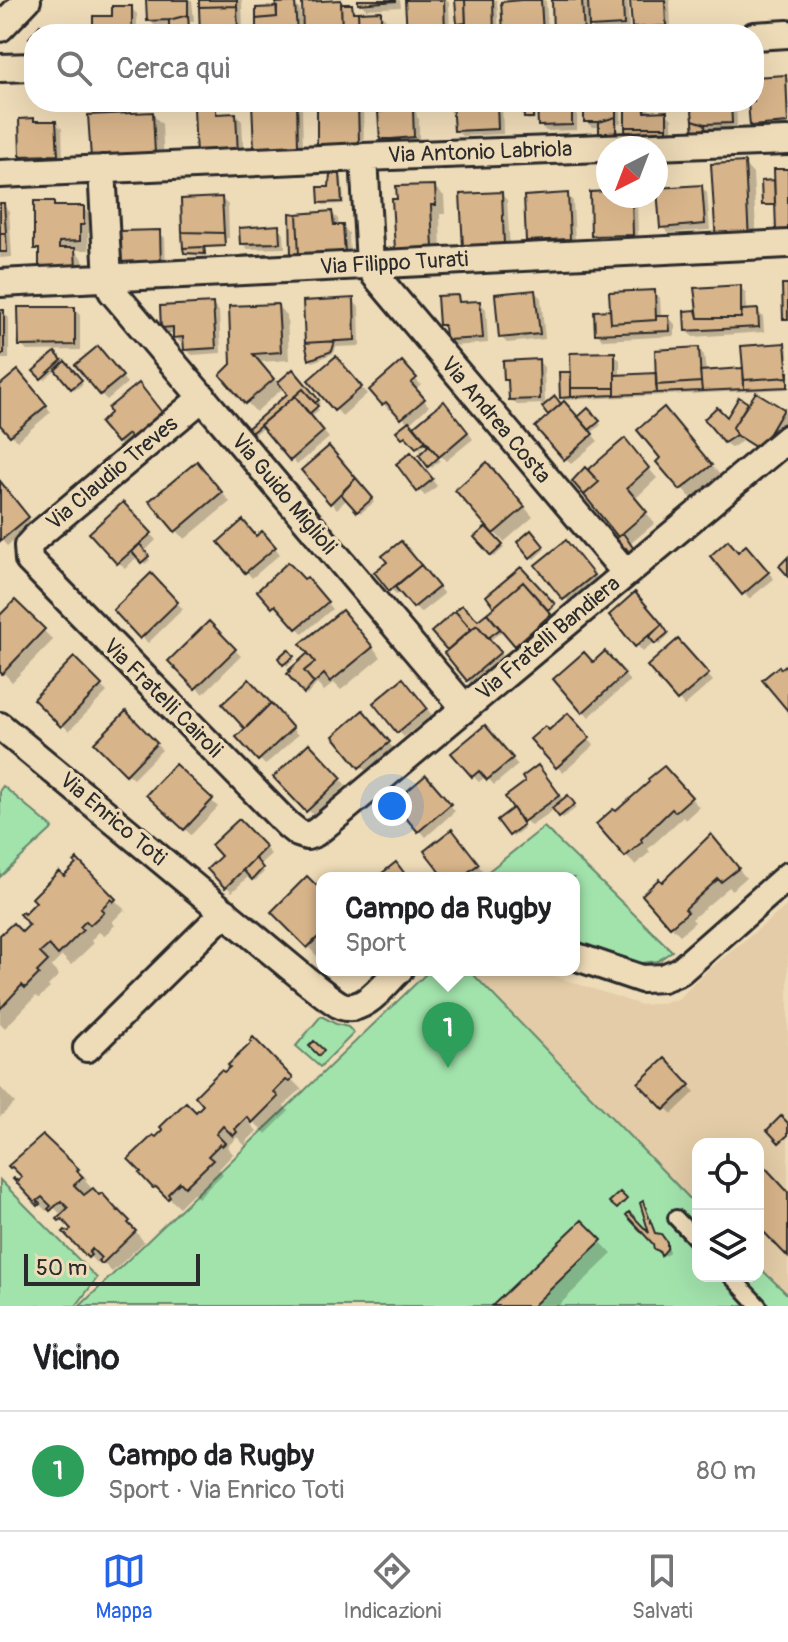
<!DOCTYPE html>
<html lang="it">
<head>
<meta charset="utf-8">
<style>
  body { margin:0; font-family:Pangolin,sans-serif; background:#f2f2f2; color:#202124 }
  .controls { position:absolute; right:24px; bottom:24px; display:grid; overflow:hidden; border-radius:16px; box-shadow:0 8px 32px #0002 }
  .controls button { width:72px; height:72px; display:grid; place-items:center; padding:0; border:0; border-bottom:2px solid #e0e0e0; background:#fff; color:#202124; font:40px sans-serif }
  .compass { position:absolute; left:596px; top:136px; width:72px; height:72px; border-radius:50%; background:#fff; box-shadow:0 8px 32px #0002; rotate:222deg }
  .scale { position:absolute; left:24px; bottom:20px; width:176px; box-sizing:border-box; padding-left:8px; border:4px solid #2b2b2b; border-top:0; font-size:22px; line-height:28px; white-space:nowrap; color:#2b2b2b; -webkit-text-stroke:6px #eedbb8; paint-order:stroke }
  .you { position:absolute; left:392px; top:806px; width:28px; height:28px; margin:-20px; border:6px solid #fff; border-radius:50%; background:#1a73e8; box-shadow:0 0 0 12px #1a73e833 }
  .badge { display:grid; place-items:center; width:52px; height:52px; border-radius:50%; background:#2563eb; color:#fff; font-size:26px; font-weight:700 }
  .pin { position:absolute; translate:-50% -66px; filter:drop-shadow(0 2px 4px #0008) }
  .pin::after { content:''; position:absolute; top:42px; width:28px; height:24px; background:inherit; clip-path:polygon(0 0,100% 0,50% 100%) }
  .popup { position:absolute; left:316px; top:872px; width:264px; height:104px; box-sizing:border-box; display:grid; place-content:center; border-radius:16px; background:#fff; filter:drop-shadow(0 2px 6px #0005); font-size:26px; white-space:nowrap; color:#757577 }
  .popup b { font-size:30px; color:#202124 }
  .popup::after { content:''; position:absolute; left:50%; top:100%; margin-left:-16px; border:16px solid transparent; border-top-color:#fff }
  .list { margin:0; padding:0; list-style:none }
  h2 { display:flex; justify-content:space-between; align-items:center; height:104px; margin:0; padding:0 32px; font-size:34px }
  h2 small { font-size:26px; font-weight:400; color:#757577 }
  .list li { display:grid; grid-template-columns:52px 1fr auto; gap:24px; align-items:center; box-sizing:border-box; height:120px; padding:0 32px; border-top:2px solid #e0e0e0 }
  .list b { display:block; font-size:30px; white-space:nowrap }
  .list p { margin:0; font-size:26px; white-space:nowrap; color:#757577 }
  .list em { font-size:26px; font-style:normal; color:#757577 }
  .icon { flex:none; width:44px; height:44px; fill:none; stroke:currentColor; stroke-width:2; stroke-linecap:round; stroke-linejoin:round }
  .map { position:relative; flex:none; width:788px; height:1306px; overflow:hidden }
  .search { position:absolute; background:#fff; box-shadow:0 8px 32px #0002; left:24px; right:24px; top:24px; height:88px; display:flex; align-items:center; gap:20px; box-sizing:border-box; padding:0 28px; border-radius:32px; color:#757577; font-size:30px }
  .sheet { height:224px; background:#fff }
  nav { display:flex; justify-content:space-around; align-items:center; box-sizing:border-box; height:112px; border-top:2px solid #e0e0e0; background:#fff; font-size:22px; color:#757577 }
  nav a { display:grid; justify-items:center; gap:4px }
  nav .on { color:#2563eb }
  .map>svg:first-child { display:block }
</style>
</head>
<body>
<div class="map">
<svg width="788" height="1306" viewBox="0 0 788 1306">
  <rect width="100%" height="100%" fill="#eedbb8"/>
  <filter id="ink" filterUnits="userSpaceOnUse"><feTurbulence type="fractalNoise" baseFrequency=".0125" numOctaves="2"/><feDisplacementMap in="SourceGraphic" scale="16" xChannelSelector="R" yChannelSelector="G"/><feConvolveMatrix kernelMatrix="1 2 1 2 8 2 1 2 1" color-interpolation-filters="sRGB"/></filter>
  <g filter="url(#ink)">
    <path fill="#e3cca7" d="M 788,905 L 788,1295 L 758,1266 L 758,1144 L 698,1144 L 698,1207 L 469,970 L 536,970 L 641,1005 L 662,1003 L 678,999 L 707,971 Z"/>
    <path fill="#a2e3ac" stroke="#66876c" stroke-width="2" d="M 3,786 L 53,828 L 0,877 L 0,790 Z
      M 544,827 L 672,951 L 658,961 L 642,963 L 574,941 L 574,878 L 480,878 Z
      M 430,970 L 469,970 L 698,1207 L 698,1276 L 758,1276 L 758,1266 L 788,1295 L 788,1306 L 80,1306 Z
      M 321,1016 L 336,1024 L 348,1027 L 354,1033 L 320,1067 L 296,1046 Z
      M 0,1180 L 97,1278 L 76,1306 L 0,1306 Z"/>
    <path fill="#0003" d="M 148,0 L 192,0 L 194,21 L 190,22 L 190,32 L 173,32 L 171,30 L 171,26 L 155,26 L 149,20 Z
      M 201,0 L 242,0 L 243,34 L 202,34 Z
      M 360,0 L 400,0 L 401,7 L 366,9 L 360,3 Z
      M 407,0 L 447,0 L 449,2 L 450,34 L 409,34 Z
      M 457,0 L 497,0 L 499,34 L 472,34 L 468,30 L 468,24 L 461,25 L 459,23 Z
      M 523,0 L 546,0 L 548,34 L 508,34 L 505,31 Z
      M 554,0 L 628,0 L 629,31 L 597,33 L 588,24 L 589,34 L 555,34 Z
      M 633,0 L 670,0 L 671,32 L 640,33 L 634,27 Z
      M 340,2 L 344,6 L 351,6 L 354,9 L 354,14 L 380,13 L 386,19 L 386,27 L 394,34 L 306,34 L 301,30 L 302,34 L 258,34 L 279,9 L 294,4 L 300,10 L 301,21 L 304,20 Z
      M 131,8 L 137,14 L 137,34 L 95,34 L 114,18 Z
      M 785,77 L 788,79 L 788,129 L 758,131 L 754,128 L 774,126 L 774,122 L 750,102 L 754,102 L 754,79 Z
      M 297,102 L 302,107 L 303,152 L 262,153 L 256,147 Z
      M 319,102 L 363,102 L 364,149 L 325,149 L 319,143 Z
      M 393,102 L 415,102 L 417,117 L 419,119 L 419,143 L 385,143 L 382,139 L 394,112 Z
      M 454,102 L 502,102 L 503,134 L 462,136 L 456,130 Z
      M 539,102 L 577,102 L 577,130 L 546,131 L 540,125 Z
      M 586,102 L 621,102 L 621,123 L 618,124 L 618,139 L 601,127 L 592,127 L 586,121 Z
      M 627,102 L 649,102 L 650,114 L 666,113 L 672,119 L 672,137 L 669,149 Z
      M 693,102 L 736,102 L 737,128 L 713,129 L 707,128 L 708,140 Z
      M 533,107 L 535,109 L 535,119 L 528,120 L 526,117 Z
      M 215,109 L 221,115 L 236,115 L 242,121 L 244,160 L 204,162 Z
      M 152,114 L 162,124 L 164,163 L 90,117 Z
      M 36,123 L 56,123 L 62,129 L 63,160 L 28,161 L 22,155 Z
      M 744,164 L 753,174 L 757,249 L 713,166 Z
      M 340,176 L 342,178 L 344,204 L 323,205 L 321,202 Z
      M 434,187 L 444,196 L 445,214 L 440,214 L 441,257 L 406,259 L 397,249 Z
      M 701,187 L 707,193 L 710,230 L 668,233 L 662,227 Z
      M 608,193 L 608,196 L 634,196 L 637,199 L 638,240 L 599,241 L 593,235 Z
      M 501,194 L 507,200 L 510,250 L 471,252 L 465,246 Z
      M 567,195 L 573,201 L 575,244 L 534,246 L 528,240 Z
      M 222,199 L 228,205 L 229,238 L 226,238 L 226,247 L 206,248 L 206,256 L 189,255 L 186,252 Z
      M 53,203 L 58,208 L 83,208 L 92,217 L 93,233 L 88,233 L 89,250 L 74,250 L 83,259 L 84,279 L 36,249 Z
      M 0,205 L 3,205 L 9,211 L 12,257 L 0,258 Z
      M 332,213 L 338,219 L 339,227 L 343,227 L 349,233 L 350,258 L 296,256 L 293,253 Z
      M 278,228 L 284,234 L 285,248 L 248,249 L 242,243 Z
      M 159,232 L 165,238 L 166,274 L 128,275 Z
      M 740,287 L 746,293 L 747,312 L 757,311 L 763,317 L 764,332 L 693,337 L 687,331 L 686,313 L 698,312 Z
      M 535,292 L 541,298 L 545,339 L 507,343 L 501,337 Z
      M 654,292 L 660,298 L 661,318 L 669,318 L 675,324 L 675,336 L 603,340 L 597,334 L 596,313 L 612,312 Z
      M 457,297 L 463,303 L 480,303 L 486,309 L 488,343 L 453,346 L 447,340 L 446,330 L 441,325 Z
      M 353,301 L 359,307 L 360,346 L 336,347 L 334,353 L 313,362 L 310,359 Z
      M 212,305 L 219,311 L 221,353 L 192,355 L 186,349 L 185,343 L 181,343 L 175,337 L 175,333 L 169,333 L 163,327 Z
      M 277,306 L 287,315 L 289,360 L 260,362 L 278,384 L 293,372 L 295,374 L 320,403 L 316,407 L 319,410 L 311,416 L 329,438 L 297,465 L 264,427 L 255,434 L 251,428 L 290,394 L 284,387 L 256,412 L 222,375 Z
      M 74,309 L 80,315 L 80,350 L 27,351 L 21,345 Z
      M 0,312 L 3,312 L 9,318 L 9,359 L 0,359 Z
      M 785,345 L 788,349 L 788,389 L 564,400 L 561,397 L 573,374 L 614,354 L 620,360 L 620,377 L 658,375 L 698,349 L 704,355 L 706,372 L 742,370 L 745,374 Z
      M 55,354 L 83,384 L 75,390 L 57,369 L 45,380 L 36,371 Z
      M 104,355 L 127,383 L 107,400 L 101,394 Z
      M 538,361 L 544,367 L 545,404 L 517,405 L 511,399 L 510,384 L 506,379 Z
      M 342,364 L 367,394 L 342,416 L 311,380 Z
      M 402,364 L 421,385 L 415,390 L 429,406 L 409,424 L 423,440 L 450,409 L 473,439 L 446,461 L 437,452 L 435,454 L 440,460 L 432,468 L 421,455 L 432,445 L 429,442 L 420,449 L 408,437 L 406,439 L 399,431 L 409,424 L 393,407 L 389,410 L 372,390 Z
      M 23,379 L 51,412 L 17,441 L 0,421 L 0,388 Z
      M 144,392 L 169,422 L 124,448 L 118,442 Z
      M 740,400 L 749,406 L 783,410 L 788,416 L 766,454 L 744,440 L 731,448 L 725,442 L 727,420 Z
      M 561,407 L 579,420 L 588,411 L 601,425 L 591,433 L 598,441 L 571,464 L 565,458 L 551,415 L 545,408 Z
      M 673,419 L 720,475 L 691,498 L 659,462 Z
      M 625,441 L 657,478 L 635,499 L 655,523 L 630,544 L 629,549 L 626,551 L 624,548 L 621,537 L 575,481 L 588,472 Z
      M 335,455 L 374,502 L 361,513 L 348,498 L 337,509 L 304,471 Z
      M 417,461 L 437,486 L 425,496 L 419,490 Z
      M 206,473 L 230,502 L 185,539 L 176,530 Z
      M 496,474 L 533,517 L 504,542 L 495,533 Z
      M 0,483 L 33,524 L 7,546 L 0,538 Z
      M 123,505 L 156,540 L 144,552 L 150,560 L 145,564 L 138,556 L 125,569 L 92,533 Z
      M 486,529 L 504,548 L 494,557 L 477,537 Z
      M 531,533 L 545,549 L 534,559 L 520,542 Z
      M 257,538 L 268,539 L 280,554 L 252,578 L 221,542 Z
      M 572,548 L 599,582 L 571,604 L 538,566 Z
      M 407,549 L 444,594 L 420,613 L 402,592 L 397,595 L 391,589 L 390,562 Z
      M 752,553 L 774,579 L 749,599 L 744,593 L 738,554 Z
      M 521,570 L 555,608 L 549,613 L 556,621 L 523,651 L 504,630 L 489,641 L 505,659 L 474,686 L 468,680 L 450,651 L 434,632 L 478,622 L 497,607 Z
      M 151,576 L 183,609 L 148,643 L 115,610 Z
      M 304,582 L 312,586 L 332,609 L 303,634 L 282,610 L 279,612 L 259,591 Z
      M 641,601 L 669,636 L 659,645 L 655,641 L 643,652 L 611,616 Z
      M 15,602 L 53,640 L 12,682 L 0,669 L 0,618 Z
      M 351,622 L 381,657 L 341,690 L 334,683 L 324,691 L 317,684 L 307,695 L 290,674 Z
      M 209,624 L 241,656 L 203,694 L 171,661 Z
      M 684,647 L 713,681 L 684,706 L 679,700 Z
      M 288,652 L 295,659 L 287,666 L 281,659 Z
      M 605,654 L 630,681 L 589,717 L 584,711 L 593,664 Z
      M 74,660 L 107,692 L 69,731 L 36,699 Z
      M 249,682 L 298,735 L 265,765 L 239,737 L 247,729 Z
      M 409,686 L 432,715 L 404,737 L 398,731 Z
      M 126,714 L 162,750 L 133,779 L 96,743 Z
      M 567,716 L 594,745 L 563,773 L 533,740 L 549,733 Z
      M 369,719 L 394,749 L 367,772 L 361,766 Z
      M 491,734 L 518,765 L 494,785 L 486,776 L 479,782 L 473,776 Z
      M 309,746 L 346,785 L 314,816 L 276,777 Z
      M 176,766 L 218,807 L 191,835 L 149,795 Z
      M 544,774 L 564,801 L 568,798 L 576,808 L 563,818 L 555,809 L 531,826 L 525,820 Z
      M 673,778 L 699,807 L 685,820 L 683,817 L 648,849 L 650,852 L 635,865 L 626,856 L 616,814 Z
      M 432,784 L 455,811 L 426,837 L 396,803 Z
      M 515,813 L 524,828 L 513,837 L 500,821 Z
      M 239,821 L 271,854 L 259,865 L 264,872 L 255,881 L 250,875 L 232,892 L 210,869 L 224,856 Z
      M 458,838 L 483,871 L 474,878 L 448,878 Z
      M 720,846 L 746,878 L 732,890 L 729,887 L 692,919 L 695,922 L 680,935 L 671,926 L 662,884 Z
      M 79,864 L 127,912 L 124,910 L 112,922 L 115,925 L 104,936 L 99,932 L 91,940 L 94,943 L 71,965 L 62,956 L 51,967 L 59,975 L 48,986 L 50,988 L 39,998 L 36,996 L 5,1028 L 6,1029 L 0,1023 L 0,938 L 22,935 L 64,878 Z
      M 322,894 L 322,951 L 317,956 L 274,912 Z
      M 253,1040 L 304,1092 L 303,1093 L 300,1090 L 284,1106 L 289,1111 L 266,1134 L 246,1114 L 244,1117 L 257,1131 L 246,1142 L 248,1145 L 246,1147 L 237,1137 L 227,1147 L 236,1157 L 233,1154 L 219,1169 L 223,1174 L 198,1198 L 193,1193 L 179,1207 L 169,1198 L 167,1199 L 154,1186 L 156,1140 L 196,1115 L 224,1075 L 254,1042 Z
      M 665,1061 L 695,1092 L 672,1114 L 641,1083 Z
      M 0,1087 L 15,1103 L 0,1117 Z
      M 43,1137 L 87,1179 L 85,1181 L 100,1197 L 128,1222 L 144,1242 L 112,1272 L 100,1260 L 96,1263 L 99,1266 L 68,1234 L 74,1229 L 52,1205 L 46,1211 L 19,1183 Z
      M 643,1203 L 656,1235 L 660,1236 L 669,1246 L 669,1252 L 665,1256 L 654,1240 Z
      M 582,1222 L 612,1254 L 558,1306 L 495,1306 Z"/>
    <path fill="#d8b48a" stroke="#2b2b2b" stroke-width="2" d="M 146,0 L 188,0 L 188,15 L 169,20 L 147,21 Z
      M 199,0 L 237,0 L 237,6 L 199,7 Z
      M 341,0 L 342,32 L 303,34 L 302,2 Z
      M 358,0 L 396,0 L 396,1 L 358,4 Z
      M 405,0 L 444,0 L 445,34 L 407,34 Z
      M 455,0 L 465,0 L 466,23 L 457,24 Z
      M 465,0 L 493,0 L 494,34 L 475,34 L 474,31 L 466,31 Z
      M 521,0 L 541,0 L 543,34 L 516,34 L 516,31 L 503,32 L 501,2 Z
      M 552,0 L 582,0 L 584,34 L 553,34 Z
      M 588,0 L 623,0 L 624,25 L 589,27 Z
      M 630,0 L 665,0 L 666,26 L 632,28 Z
      M 295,2 L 297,34 L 256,34 L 256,19 L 277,17 L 276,3 Z
      M 341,4 L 352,4 L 353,12 L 358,12 L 359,34 L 342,34 Z
      M 112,6 L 132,6 L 132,34 L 93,34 L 93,16 L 112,16 Z
      M 237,6 L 238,34 L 200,34 L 199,7 Z
      M 277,7 L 277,17 L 256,19 L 256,8 Z
      M 381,11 L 381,26 L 388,26 L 389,34 L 359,34 L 358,12 Z
      M 188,15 L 189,30 L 169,30 L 169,20 Z
      M 40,25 L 51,34 L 34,34 L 34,43 L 29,38 Z
      M 786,75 L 788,123 L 750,126 L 748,102 L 754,102 L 754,77 Z
      M 252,102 L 297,102 L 298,146 L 254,148 Z
      M 317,102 L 358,102 L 359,144 L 317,144 Z
      M 391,102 L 411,102 L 412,110 L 413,111 L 414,137 L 380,140 L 378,112 L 392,110 Z
      M 452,102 L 497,102 L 498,129 L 454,131 Z
      M 537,102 L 572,102 L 572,125 L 538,126 Z
      M 584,102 L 616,102 L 616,117 L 599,122 L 584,122 Z
      M 625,102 L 644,102 L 645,112 L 667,111 L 667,127 L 625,127 Z
      M 691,102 L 731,102 L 732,123 L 705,124 L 693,120 Z
      M 523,105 L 533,105 L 533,118 L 524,118 Z
      M 216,107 L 216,114 L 236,113 L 238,155 L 196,157 L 194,108 Z
      M 153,112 L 155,154 L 91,158 L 88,115 Z
      M 616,117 L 616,138 L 599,138 L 599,122 Z
      M 34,118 L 34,121 L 56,121 L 58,155 L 20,156 L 19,119 Z
      M 693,120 L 705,124 L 706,138 L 694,139 Z
      M 625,127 L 667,127 L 667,132 L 663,132 L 664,144 L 626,145 Z
      M 383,139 L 400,139 L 402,151 L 384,152 Z
      M 745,162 L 749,241 L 716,243 L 711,164 Z
      M 774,169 L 788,169 L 788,231 L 776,232 Z
      M 330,174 L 340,174 L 342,202 L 319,203 L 318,187 L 329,187 Z
      M 774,180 L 775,205 L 762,205 L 761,181 Z
      M 435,185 L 436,205 L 431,205 L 433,248 L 395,250 L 392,199 L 397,199 L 396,186 Z
      M 702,185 L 705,224 L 660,228 L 657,188 Z
      M 608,191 L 608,196 L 632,196 L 633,235 L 591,236 L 590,192 Z
      M 502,192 L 504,245 L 463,247 L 460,194 Z
      M 568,193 L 570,239 L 526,241 L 524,196 Z
      M 222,197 L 224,233 L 182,232 L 181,199 Z
      M 34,201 L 54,201 L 54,206 L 84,206 L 84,225 L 80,225 L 80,241 L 59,242 L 59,248 L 75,248 L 76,270 L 39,272 L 39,249 L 34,249 Z
      M 0,203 L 4,203 L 6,233 L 0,233 Z
      M 332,211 L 334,225 L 343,225 L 345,253 L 299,255 L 297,214 Z
      M 290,213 L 297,214 L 299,255 L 291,254 Z
      M 279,225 L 280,243 L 240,244 L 239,228 Z
      M 160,230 L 161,269 L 120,270 L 119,231 Z
      M 182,232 L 224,233 L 225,246 L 183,248 Z
      M 0,233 L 6,233 L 7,252 L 0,252 Z
      M 204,247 L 205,254 L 184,253 L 183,248 Z
      M 269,254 L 268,261 L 243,262 L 241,256 Z
      M 782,284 L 788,284 L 788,319 L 783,319 Z
      M 741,285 L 741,318 L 698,318 L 694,288 Z
      M 535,290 L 540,334 L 499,338 L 495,294 Z
      M 655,290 L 656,320 L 611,323 L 609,292 Z
      M 458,295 L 459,302 L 480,301 L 483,338 L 445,340 L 444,325 L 439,325 L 437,296 Z
      M 354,298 L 355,340 L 305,343 L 303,301 Z
      M 213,303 L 216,348 L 184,350 L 183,337 L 173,338 L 173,327 L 161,328 L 160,306 Z
      M 278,304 L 281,352 L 253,354 L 274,379 L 245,404 L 220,375 L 231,364 L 229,306 Z
      M 18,307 L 75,307 L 75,345 L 19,346 Z
      M 758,309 L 759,327 L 685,331 L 684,311 L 696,310 L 698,318 L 741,318 L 742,310 Z
      M 0,310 L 4,310 L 4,354 L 0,354 Z
      M 610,310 L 611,323 L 656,320 L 656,316 L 669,316 L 670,331 L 595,334 L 594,311 Z
      M 335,341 L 332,351 L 309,360 L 305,343 Z
      M 785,343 L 788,377 L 744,380 L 741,346 Z
      M 98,346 L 123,376 L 100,395 L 75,365 Z
      M 699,347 L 701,382 L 656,385 L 655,350 Z
      M 55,352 L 62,360 L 41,379 L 33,371 Z
      M 615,352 L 615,388 L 571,388 L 570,353 Z
      M 336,356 L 362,387 L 334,411 L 308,380 Z
      M 539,359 L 540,399 L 509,400 L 508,380 L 504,380 L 503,361 Z
      M 65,361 L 82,380 L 71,389 L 55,370 Z
      M 402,361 L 417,378 L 411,383 L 425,399 L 401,419 L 386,402 L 382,405 L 369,390 Z
      M 743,368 L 744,389 L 702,391 L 700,371 Z
      M 293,369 L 319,400 L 315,403 L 303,389 L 251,433 L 248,428 L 287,394 L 278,382 Z
      M 18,370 L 47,405 L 10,436 L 0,425 L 0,385 Z
      M 559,372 L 571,372 L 571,397 L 560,398 Z
      M 787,372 L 788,372 L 788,387 L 744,389 L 744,380 L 788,377 Z
      M 656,373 L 657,393 L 615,395 L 615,375 Z
      M 701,382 L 702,391 L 657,393 L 656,385 Z
      M 139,383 L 164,415 L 133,440 L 128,434 L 117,443 L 100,423 L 110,413 L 108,408 Z
      M 571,388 L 615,388 L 615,395 L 571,397 Z
      M 303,389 L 318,406 L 309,414 L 295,396 Z
      M 756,392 L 784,409 L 760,450 L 736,435 L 733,427 Z
      M 295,396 L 324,431 L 290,461 L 260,425 Z
      M 555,396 L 561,404 L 548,415 L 542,407 Z
      M 739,397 L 748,403 L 733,427 L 736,435 L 724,443 L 704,419 L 717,407 L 727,417 Z
      M 444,401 L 468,432 L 439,457 L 414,426 Z
      M 564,401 L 593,434 L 564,460 L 535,427 Z
      M 664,407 L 712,465 L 680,490 L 656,462 L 660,458 L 637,430 Z
      M 588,408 L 600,421 L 589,430 L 578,417 Z
      M 409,421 L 439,457 L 428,467 L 419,455 L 428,446 L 424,442 L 416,448 L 405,436 L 402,438 L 396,431 Z
      M 625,438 L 649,468 L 627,488 L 647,512 L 618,537 L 584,495 L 599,482 L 588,470 Z
      M 329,446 L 356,478 L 330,504 L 301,470 Z
      M 411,452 L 433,479 L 417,492 L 396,464 Z
      M 197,461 L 222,492 L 175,532 L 149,501 Z
      M 487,462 L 525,507 L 493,534 L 455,490 Z
      M 585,467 L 599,482 L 584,495 L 572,481 Z
      M 356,478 L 373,498 L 357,512 L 341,494 Z
      M 0,481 L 29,517 L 0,541 Z
      M 123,502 L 152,533 L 117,564 L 89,533 Z
      M 243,520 L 256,536 L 262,531 L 276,547 L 245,573 L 218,542 Z
      M 486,527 L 503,545 L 491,556 L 474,537 Z
      M 531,530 L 544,546 L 530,558 L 517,542 Z
      M 623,533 L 636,552 L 631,555 L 626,548 L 622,550 L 615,540 Z
      M 566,540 L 594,575 L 563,600 L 535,565 Z
      M 728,540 L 738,552 L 746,545 L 769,572 L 742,595 L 710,556 Z
      M 401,541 L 421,565 L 389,591 L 374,572 L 387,562 L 382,556 Z
      M 140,544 L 149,556 L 141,563 L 132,552 Z
      M 788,557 L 788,576 L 779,566 Z
      M 288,562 L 304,579 L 307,577 L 328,602 L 296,629 L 275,605 L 272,608 L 257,591 Z
      M 421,565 L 439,587 L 413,608 L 395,587 Z
      M 521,567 L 555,604 L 548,610 L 523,582 L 494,607 L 486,596 Z
      M 151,573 L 178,602 L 140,639 L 113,610 Z
      M 523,582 L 551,614 L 515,646 L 487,613 Z
      M 635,592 L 662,624 L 635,647 L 609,615 Z
      M 15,600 L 45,629 L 2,674 L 0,672 L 0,615 Z
      M 462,605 L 478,620 L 487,613 L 500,629 L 488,638 L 477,625 L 471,629 L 455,611 Z
      M 342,610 L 373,647 L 330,682 L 324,674 L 314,683 L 304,671 L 315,662 L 300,644 Z
      M 455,611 L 471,629 L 447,650 L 431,632 Z
      M 209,621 L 236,649 L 195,689 L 168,661 Z
      M 662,624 L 668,633 L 655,644 L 649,637 Z
      M 477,625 L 501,652 L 467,681 L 444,653 Z
      M 678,639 L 709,674 L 677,701 L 647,666 Z
      M 288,649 L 294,656 L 283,665 L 278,658 Z
      M 605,651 L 625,674 L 582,713 L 553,679 L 584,652 L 593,662 Z
      M 308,653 L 315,662 L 304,671 L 314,683 L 304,694 L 287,674 L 290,671 L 289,670 Z
      M 74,657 L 102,685 L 61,727 L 33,699 Z
      M 788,663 L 788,711 L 762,680 L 779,666 L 781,669 Z
      M 403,678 L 427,708 L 397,733 L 373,703 Z
      M 249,679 L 271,703 L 245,729 L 222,704 Z
      M 271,703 L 293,728 L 258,761 L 236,737 Z
      M 363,710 L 390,742 L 359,768 L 333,736 Z
      M 126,711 L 157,743 L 126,775 L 94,743 Z
      M 568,713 L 590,738 L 556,768 L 530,739 L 545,726 L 549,730 Z
      M 485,725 L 513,758 L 487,780 L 479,771 L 472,777 L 451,753 Z
      M 309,743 L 342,778 L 306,812 L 273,777 Z
      M 175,764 L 213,799 L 184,830 L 146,795 Z
      M 538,765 L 560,795 L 523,822 L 505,797 L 525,782 L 522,777 Z
      M 664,766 L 692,797 L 675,812 L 672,809 L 641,839 L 642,842 L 625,857 L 596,824 L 613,809 L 616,811 L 649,782 L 648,779 Z
      M 426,775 L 451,804 L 418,832 L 393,803 Z
      M 568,795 L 575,804 L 559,817 L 552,808 Z
      M 513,808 L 523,825 L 509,836 L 497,820 Z
      M 239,819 L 266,847 L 225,888 L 207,869 L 221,856 L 211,845 Z
      M 452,829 L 479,864 L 460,878 L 445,878 L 424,851 Z
      M 711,834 L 739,868 L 721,882 L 718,879 L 685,909 L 688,912 L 670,927 L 642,895 L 659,879 L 662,882 Z
      M 255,858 L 263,868 L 252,880 L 243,870 Z
      M 77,859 L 116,899 L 113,902 L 111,899 L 101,909 L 104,912 L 90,925 L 86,921 L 80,927 L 83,930 L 58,955 L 49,945 L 40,953 L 48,961 L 37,972 L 39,974 L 25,988 L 22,985 L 0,1009 L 0,935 L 13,923 L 22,932 L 29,925 L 19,914 L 22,912 L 24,914 L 36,902 L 32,898 L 59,871 L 64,876 L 76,864 L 74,862 Z
      M 396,862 L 408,878 L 376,878 Z
      M 307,876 L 322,891 L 322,933 L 307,948 L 271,912 Z
      M 253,1037 L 293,1078 L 289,1082 L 286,1080 L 274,1092 L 278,1097 L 252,1123 L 247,1117 L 235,1129 L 237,1132 L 233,1136 L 223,1126 L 216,1134 L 225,1143 L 222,1146 L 220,1144 L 208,1156 L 213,1160 L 185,1187 L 180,1182 L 168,1194 L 170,1197 L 168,1199 L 156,1187 L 153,1188 L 139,1173 L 141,1172 L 128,1159 L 153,1135 L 156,1137 L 163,1130 L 160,1127 L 186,1102 L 196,1112 L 203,1105 L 195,1096 L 221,1070 L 224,1072 L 230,1067 L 228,1065 L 252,1042 L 250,1041 Z
      M 314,1041 L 324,1050 L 319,1056 L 309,1046 Z
      M 665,1058 L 690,1085 L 664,1110 L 638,1083 Z
      M 781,1116 L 788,1123 L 788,1135 L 779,1143 L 767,1130 Z
      M 43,1135 L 79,1169 L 77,1171 L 83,1177 L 74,1185 L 84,1195 L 93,1188 L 99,1195 L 102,1193 L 118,1211 L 119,1210 L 130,1221 L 128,1223 L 136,1231 L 102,1264 L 98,1261 L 101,1258 L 92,1249 L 89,1253 L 91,1255 L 88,1258 L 63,1232 L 65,1230 L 68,1232 L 71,1229 L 62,1219 L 59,1221 L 57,1219 L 68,1208 L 61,1201 L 50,1211 L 48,1209 L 51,1206 L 42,1197 L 37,1201 L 40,1204 L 38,1206 L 13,1179 L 14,1178 L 18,1181 L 22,1177 L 12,1167 L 10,1168 L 8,1166 Z
      M 762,1164 L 788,1192 L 788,1257 L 758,1226 L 758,1168 Z
      M 620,1192 L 627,1199 L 617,1209 L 609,1202 Z
      M 643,1201 L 655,1233 L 661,1234 L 667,1242 L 667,1249 L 661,1256 L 659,1251 L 654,1249 L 653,1244 L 626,1215 L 629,1212 L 649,1233 L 640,1203 Z
      M 582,1220 L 602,1240 L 533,1306 L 492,1306 Z"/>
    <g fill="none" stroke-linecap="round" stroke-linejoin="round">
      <defs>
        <path id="lane" d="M 676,1218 L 698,1241
          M 731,1276 L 759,1306"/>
        <path id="street" d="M 0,28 L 27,0
          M 754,36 L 788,34
          M 0,68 L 34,67
          M 364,157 L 370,264 L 375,275 L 626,573
          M 102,169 L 108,279 L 112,291 L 465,708
          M 0,174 L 364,157 L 788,141
          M 0,283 L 788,244
          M 203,397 L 36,537 L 28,546 L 29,560 L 288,825 L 298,833 L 307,836 L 315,833 L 324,826 L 788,438
          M 0,726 L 306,980 C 314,986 334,1003 342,1006 C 364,1014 385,983 399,970
          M 574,956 L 642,979 L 663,978 L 680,971 L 788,876
          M 87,1048 L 225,912"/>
      </defs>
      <use href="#lane" stroke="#2b2b2b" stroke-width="20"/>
      <use href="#street" stroke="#2b2b2b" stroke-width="32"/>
      <use href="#lane" stroke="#eedbb8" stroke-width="14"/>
      <use href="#street" stroke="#eedbb8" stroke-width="26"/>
    </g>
  </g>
  <g text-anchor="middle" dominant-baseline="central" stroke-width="7" stroke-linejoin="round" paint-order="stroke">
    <g font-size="22" fill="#2b2b2b" stroke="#eedbb8">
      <text transform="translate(480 152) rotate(-2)">Via Antonio Labriola</text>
      <text transform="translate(394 263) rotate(-3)">Via Filippo Turati</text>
      <text transform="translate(496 420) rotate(50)">Via Andrea Costa</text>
      <text transform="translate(112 473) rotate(-40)">Via Claudio Treves</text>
      <text transform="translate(284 494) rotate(50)">Via Guido Miglioli</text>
      <text transform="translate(548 638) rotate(-40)">Via Fratelli Bandiera</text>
      <text transform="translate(163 698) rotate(45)">Via Fratelli Cairoli</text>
      <text transform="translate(113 819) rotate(40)">Via Enrico Toti</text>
    </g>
  </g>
</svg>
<div class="controls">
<button><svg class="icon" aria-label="locate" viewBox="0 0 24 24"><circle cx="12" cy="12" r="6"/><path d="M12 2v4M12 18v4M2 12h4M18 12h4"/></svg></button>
<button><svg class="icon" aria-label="layers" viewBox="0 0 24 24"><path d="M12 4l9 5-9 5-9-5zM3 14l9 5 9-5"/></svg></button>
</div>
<svg class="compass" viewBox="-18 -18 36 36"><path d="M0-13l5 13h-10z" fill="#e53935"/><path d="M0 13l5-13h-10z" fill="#757577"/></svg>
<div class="scale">50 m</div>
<div class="you"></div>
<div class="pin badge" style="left:448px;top:1068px;background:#2e9e5b">1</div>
<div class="popup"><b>Campo da Rugby</b>Sport</div>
<div class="search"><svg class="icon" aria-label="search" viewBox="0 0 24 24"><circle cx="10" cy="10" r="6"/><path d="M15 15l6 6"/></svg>Cerca qui</div>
</div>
<section class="sheet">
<h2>Vicino<small></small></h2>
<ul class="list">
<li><span class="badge" style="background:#2e9e5b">1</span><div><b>Campo da Rugby</b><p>Sport · Via Enrico Toti</p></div><em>80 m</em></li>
</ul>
</section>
<nav>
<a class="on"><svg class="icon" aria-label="map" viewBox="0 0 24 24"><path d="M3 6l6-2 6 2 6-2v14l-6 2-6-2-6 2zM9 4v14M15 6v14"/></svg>Mappa</a>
<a><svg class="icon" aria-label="directions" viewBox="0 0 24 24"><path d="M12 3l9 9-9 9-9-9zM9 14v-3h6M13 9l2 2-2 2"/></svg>Indicazioni</a>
<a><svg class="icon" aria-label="saved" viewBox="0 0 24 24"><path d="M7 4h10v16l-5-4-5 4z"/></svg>Salvati</a>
</nav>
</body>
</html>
